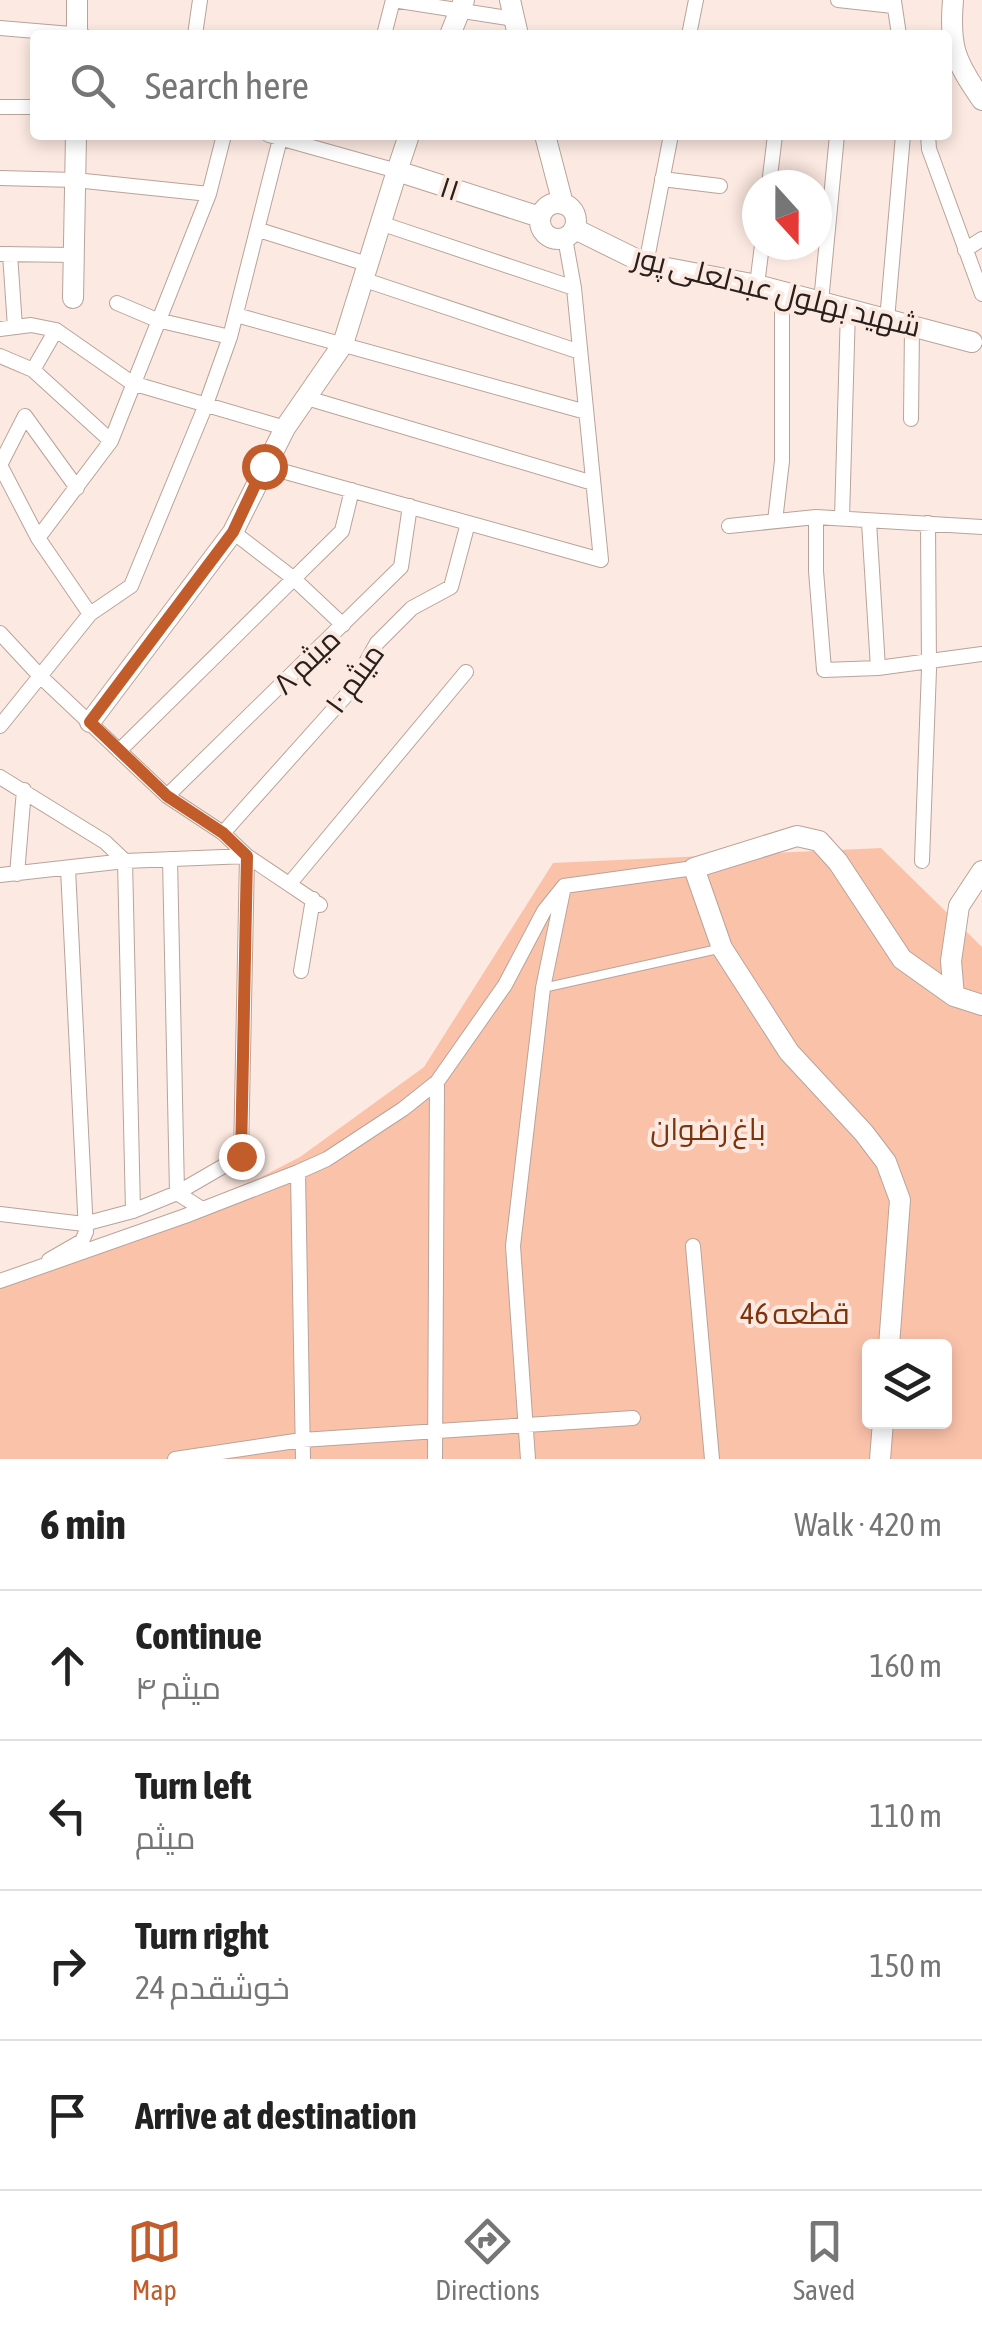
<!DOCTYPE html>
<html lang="en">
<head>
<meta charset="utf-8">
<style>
  body { margin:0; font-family:"Asap Condensed",Cairo,sans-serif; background:#f6f6f6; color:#222 }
  .controls { position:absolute; right:30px; bottom:30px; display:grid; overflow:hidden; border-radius:10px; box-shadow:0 5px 15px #0003 }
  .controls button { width:90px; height:90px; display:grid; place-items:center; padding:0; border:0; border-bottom:2px solid #e0e0e0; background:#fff; color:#222; font:50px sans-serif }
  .compass { position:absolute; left:742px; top:170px; width:90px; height:90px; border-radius:50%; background:#fff; box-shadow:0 5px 15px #0003; rotate:159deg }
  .stop { position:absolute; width:30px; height:30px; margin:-22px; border:8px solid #c25d2b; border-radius:50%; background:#fff }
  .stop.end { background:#c25d2b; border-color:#fff; box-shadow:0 2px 10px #0008 }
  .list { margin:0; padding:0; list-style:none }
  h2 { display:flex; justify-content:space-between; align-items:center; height:130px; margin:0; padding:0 40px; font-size:42px }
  h2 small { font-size:32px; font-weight:400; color:#767676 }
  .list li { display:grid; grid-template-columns:65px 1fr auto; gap:30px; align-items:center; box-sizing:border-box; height:150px; padding:0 40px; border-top:2px solid #e0e0e0 }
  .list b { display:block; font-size:38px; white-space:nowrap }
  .list p { margin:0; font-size:32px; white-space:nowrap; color:#767676 }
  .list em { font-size:32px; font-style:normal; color:#767676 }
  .icon { flex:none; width:55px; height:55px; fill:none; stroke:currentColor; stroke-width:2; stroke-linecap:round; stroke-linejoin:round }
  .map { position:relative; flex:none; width:982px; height:1459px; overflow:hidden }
  .search { position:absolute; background:#fff; box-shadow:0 5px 15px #0003; left:30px; right:30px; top:30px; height:110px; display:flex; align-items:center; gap:25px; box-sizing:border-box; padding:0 35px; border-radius:10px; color:#767676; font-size:38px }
  .sheet { height:730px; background:#fff }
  nav { display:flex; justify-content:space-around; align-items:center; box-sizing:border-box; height:140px; border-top:2px solid #e0e0e0; background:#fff; font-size:28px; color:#767676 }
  nav a { display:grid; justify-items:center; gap:5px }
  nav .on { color:#c25d2b }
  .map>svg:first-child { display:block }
</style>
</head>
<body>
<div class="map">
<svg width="982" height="1459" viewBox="0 0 982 1459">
  <rect width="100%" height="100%" fill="#fce9e1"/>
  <path fill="#fbc2aa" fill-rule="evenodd" d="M 881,848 L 982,947 L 982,1459 L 0,1459 L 0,1284 L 259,1178 L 300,1157 L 424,1067 L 553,863 ZM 870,1346 L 944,1346 L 944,1422 L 870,1422 Z"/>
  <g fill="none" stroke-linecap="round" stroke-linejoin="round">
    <defs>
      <path id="lane" d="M 543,988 L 718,949"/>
      <path id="street" d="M 393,0 L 514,19
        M 838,0 L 893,6
        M 894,1 L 899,35
        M 0,28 L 83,35
        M 195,35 L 200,0
        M 384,35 L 393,0
        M 689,35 L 696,0
        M 0,107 L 35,107
        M 269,135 L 397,171
        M 928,135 L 929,149 L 982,294
        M 0,178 L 75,180 L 209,194 L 224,135
        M 662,179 L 720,186
        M 769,185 L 775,135
        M 380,223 L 574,288
        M 259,230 L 367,264
        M 965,250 L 982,239
        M 0,254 L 74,255
        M 10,254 L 15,327
        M 646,264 L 671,135
        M 362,279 L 580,352
        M 757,285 L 762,245
        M 821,302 L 837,135
        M 117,303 L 157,320 L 230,337
        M 236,315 L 586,412
        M 887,320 L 903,135
        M 0,329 L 31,325 L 56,330 L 132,383 L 285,428
        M 0,356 L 33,370 L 56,330
        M 33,370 L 111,441
        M 307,398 L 593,483
        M 911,419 L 912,326
        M 0,465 L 38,538 L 90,614
        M 0,465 L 25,416 L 77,488
        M 264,466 L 601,560 L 574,288 L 565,238
        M 816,517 L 816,571 L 824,670 L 878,668 L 982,654
        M 842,518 L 848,309
        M 775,521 L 782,461 L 782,292
        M 869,522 L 878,668
        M 729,526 L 816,517 L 982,527
        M 233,532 L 293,578 L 343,625
        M 38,538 L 111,441 L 209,194
        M 0,633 L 39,675 L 167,796 L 223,833 L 247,856 L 320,905
        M 0,726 L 90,614 L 131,586 L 205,407 L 230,337 L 280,139
        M 119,751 L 342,531 L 352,490
        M 0,777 L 105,842 L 125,861 L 133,1211
        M 167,796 L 401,567 L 410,506
        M 223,833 L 350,691 L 377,643 L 412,608 L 451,587 L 468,523
        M 922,861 L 929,669 L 928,523
        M 17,874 L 24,790
        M 0,875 L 125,861 L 247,856
        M 291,882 L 466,672
        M 301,971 L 313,899
        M 298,1172 L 303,1459
        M 202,1209 L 177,1193 L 241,1156 L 247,856
        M 0,1214 L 84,1224 L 133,1211 L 177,1193 L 170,859
        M 693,1246 L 712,1459
        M 49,1260 L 82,1241 L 86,1232 L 68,869
        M 0,1281 L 185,1216 L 298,1172 L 327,1159 L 403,1109 L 437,1082 L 505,985 L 544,911 L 564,886 L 694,868
        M 175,1459 L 302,1440 L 633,1418
        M 435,1459 L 437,1082
        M 528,1459 L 513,1246 L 543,988 L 563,891"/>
      <path id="secondary" d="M 510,0 L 518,35
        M 953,0 C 949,47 955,61 982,100
        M 77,35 L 77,0
        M 450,35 L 464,0
        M 409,135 L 397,171 L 540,217
        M 545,135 L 563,204
        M540 221a18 18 0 1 1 36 0a18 18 0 1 1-36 0Z
        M 575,229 L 646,264 L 757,285 L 972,342
        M 73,298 L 76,135
        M 90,722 L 233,532 L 285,428 L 343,344 L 397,171
        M 954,996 L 951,961 L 959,906 L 982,871
        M 889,1346 L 900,1200 L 886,1162 L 864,1133 L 789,1052 L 722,948 L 694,868 L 797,836 L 819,841 L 838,862 L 902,959 L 954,996 L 982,1005
        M 880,1459 L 883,1422"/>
    </defs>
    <use href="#lane" stroke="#b9a399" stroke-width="10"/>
    <use href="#street" stroke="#b9a399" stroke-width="16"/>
    <use href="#secondary" stroke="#b9a399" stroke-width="22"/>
    <use href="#lane" stroke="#fff" stroke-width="8"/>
    <use href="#street" stroke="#fff" stroke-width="14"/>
    <use href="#secondary" stroke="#fff" stroke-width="20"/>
  </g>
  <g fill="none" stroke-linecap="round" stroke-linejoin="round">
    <path stroke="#c25d2b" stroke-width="12" d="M 241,1156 L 247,856 L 223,833 L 167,796 L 90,722 L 233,532 L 264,466"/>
  </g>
  <g text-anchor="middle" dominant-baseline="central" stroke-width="8" stroke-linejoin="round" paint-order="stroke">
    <g font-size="30" fill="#29201d" stroke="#fce9e1">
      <text transform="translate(450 188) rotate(18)">۱۱</text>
      <text transform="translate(777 291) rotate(14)">شهید بهلول عبدلعلی پور</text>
      <text transform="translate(306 661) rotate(-44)">۸ میثم</text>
      <text transform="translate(354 678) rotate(-54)">۱۰ میثم</text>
    </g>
    <g font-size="30" fill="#7c340d" stroke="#fce9e1">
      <text x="708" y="1129">باغ رضوان</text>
      <text x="795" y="1313">قطعه 46</text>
    </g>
  </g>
</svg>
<div class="controls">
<button><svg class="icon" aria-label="layers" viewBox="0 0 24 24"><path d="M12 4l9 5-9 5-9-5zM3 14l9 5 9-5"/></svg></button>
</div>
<svg class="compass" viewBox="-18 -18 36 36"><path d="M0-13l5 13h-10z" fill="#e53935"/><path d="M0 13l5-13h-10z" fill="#767676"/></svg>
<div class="stop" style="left:264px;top:466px"></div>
<div class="stop end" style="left:241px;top:1156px"></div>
<div class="search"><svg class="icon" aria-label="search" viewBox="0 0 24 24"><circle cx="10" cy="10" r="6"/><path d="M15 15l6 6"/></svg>Search here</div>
</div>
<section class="sheet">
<h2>6 min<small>Walk · 420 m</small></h2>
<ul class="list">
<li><svg class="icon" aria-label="ahead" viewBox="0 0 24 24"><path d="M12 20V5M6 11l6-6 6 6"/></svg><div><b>Continue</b><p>۴ میثم</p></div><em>160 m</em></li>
<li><svg class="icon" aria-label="left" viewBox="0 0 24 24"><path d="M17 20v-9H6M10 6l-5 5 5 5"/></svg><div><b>Turn left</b><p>میثم</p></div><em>110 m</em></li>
<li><svg class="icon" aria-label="right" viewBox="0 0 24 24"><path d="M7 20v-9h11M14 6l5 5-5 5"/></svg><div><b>Turn right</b><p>خوشقدم 24</p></div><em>150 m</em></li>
<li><svg class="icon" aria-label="arrive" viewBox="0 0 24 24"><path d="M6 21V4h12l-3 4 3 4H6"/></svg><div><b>Arrive at destination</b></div></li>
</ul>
</section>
<nav>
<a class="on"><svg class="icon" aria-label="map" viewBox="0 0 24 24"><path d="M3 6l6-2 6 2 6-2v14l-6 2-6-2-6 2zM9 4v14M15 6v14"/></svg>Map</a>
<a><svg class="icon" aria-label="directions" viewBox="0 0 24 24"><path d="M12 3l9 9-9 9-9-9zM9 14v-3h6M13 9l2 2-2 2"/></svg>Directions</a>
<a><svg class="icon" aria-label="saved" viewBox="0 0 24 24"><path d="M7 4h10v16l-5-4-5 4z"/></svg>Saved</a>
</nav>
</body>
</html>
